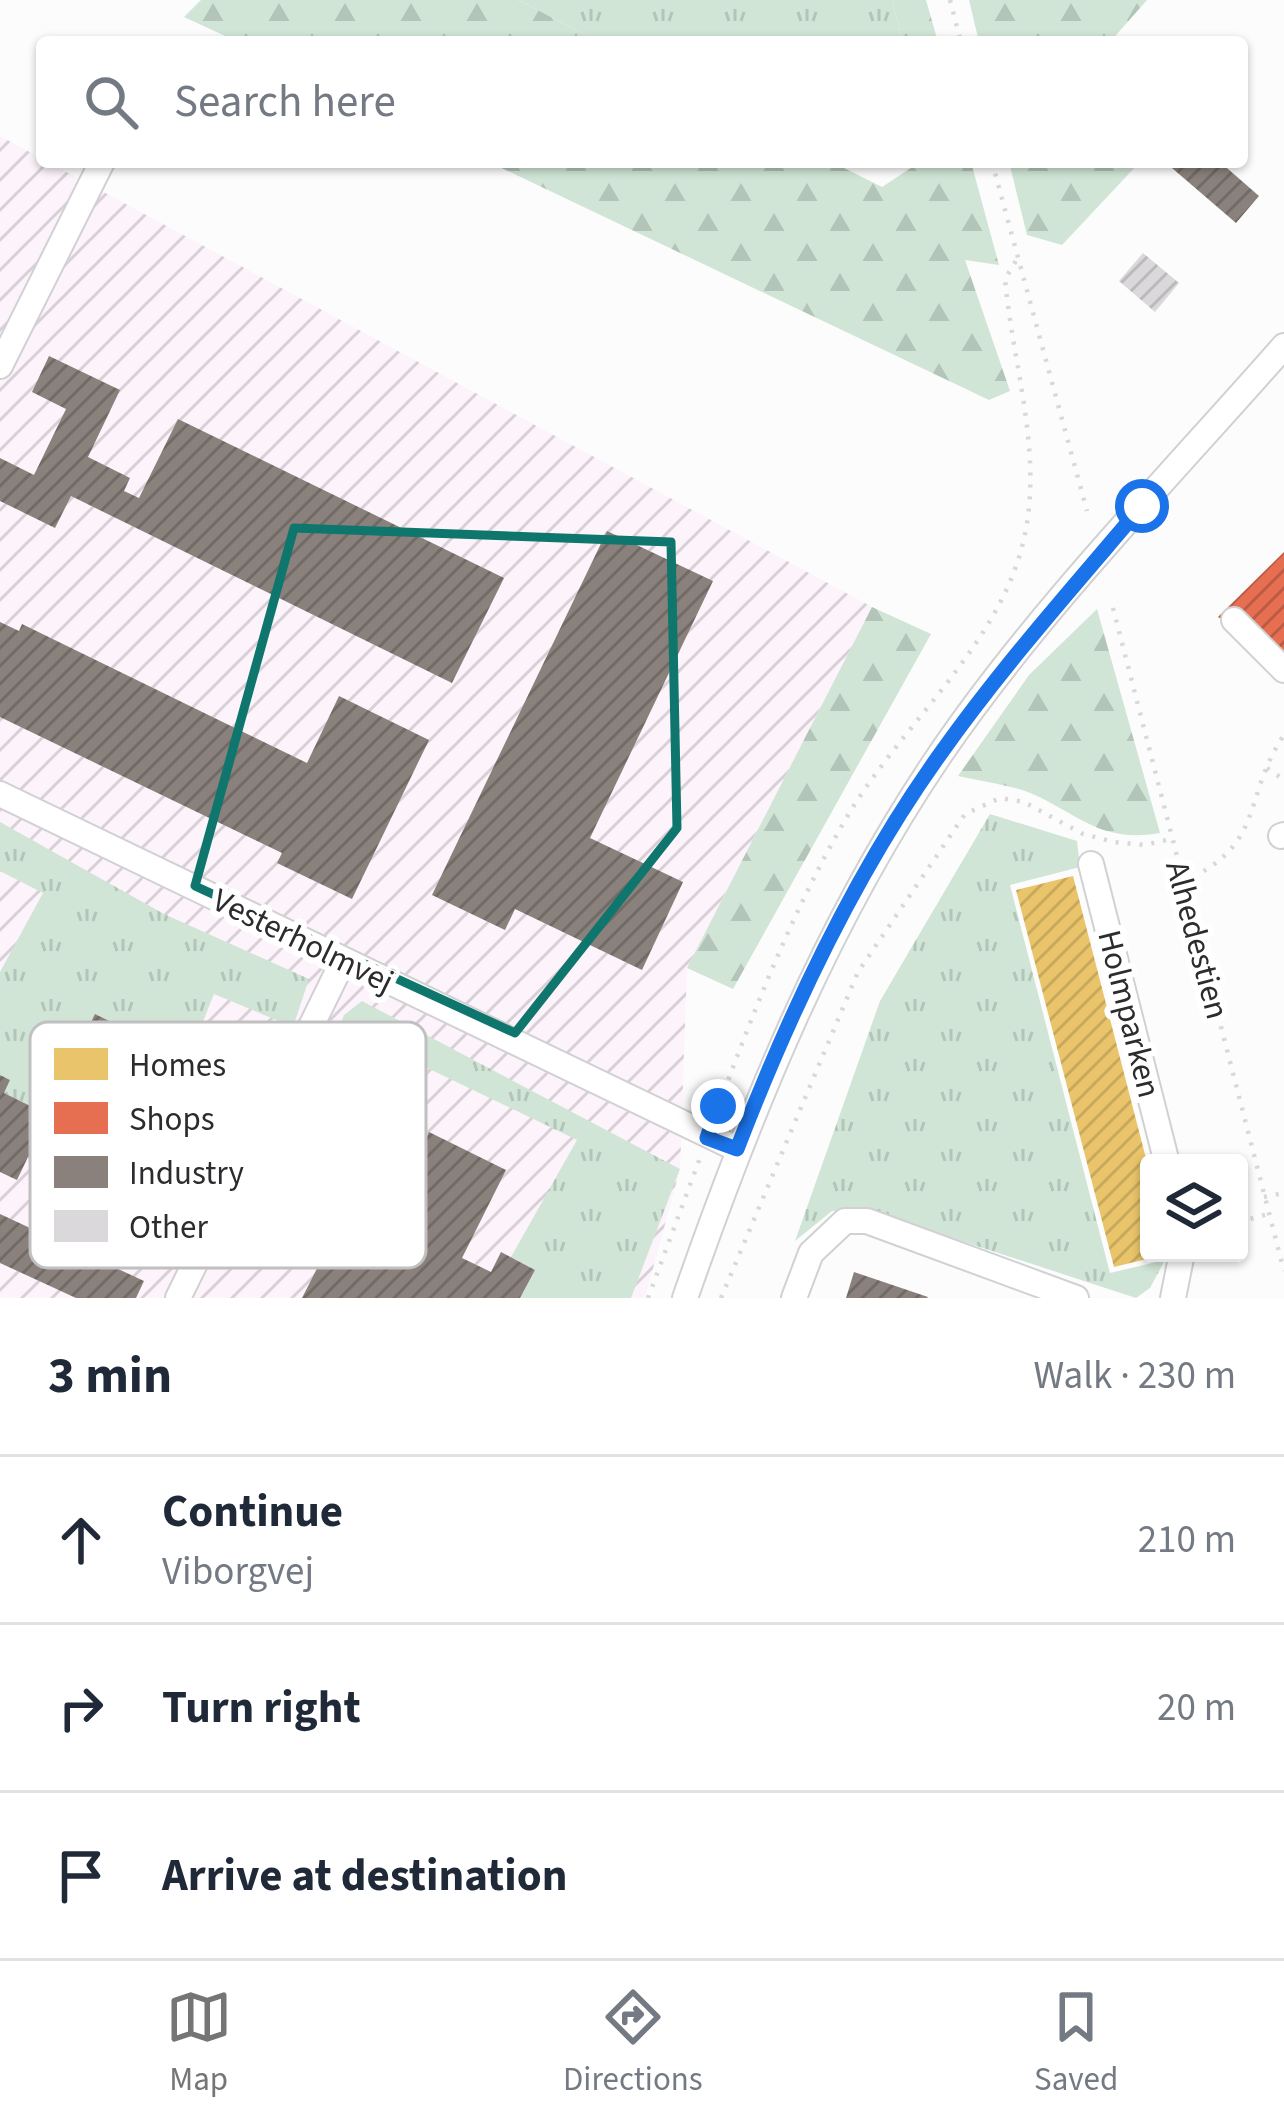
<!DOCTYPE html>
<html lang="en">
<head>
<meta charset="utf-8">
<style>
  body { margin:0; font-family:"Source Sans 3",sans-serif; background:#f6f6f7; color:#1f2937 }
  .controls { position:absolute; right:36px; bottom:36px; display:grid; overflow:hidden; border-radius:12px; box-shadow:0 3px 9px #0004 }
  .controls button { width:108px; height:108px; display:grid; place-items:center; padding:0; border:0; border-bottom:3px solid #e0e1e3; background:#fff; color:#1f2937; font:60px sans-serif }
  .stop { position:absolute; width:36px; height:36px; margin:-27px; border:9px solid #1a73e8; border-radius:50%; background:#fff }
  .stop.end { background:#1a73e8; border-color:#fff; box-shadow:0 3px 12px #0008 }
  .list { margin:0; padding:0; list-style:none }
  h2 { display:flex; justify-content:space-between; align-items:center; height:156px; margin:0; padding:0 48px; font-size:51px }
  h2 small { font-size:39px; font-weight:400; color:#747a83 }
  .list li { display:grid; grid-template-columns:78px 1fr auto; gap:36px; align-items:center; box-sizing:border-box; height:168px; padding:0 48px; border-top:3px solid #e0e1e3 }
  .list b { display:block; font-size:45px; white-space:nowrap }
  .list p { margin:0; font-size:39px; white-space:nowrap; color:#747a83 }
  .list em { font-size:39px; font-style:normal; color:#747a83 }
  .icon { flex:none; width:66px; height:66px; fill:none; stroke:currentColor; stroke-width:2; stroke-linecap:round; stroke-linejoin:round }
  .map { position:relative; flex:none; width:1284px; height:1298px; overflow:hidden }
  .search { position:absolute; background:#fff; box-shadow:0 3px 9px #0004; left:36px; right:36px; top:36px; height:132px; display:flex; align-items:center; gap:30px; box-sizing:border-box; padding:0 42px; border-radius:12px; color:#747a83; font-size:45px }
  .sheet { height:660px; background:#fff }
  nav { display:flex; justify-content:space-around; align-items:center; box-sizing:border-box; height:168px; border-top:3px solid #e0e1e3; background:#fff; font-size:33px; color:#747a83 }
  nav a { display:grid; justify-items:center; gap:6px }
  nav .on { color:#757577 }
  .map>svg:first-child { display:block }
</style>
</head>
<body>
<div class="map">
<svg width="1284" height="1298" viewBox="0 0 1284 1298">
  <defs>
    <pattern id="industrial-furrows" width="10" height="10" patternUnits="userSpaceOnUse" patternTransform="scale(3)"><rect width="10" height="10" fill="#fdf3fa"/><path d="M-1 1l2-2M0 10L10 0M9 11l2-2" fill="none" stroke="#d9d0d7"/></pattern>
    <pattern id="grass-tufts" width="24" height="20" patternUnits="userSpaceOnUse" patternTransform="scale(3)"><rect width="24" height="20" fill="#d0e5d6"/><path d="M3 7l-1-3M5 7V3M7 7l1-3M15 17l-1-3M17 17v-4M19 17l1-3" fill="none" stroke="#b3c5b8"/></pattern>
    <pattern id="forest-firs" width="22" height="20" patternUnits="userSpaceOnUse" patternTransform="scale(3)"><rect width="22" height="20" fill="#d0e5d6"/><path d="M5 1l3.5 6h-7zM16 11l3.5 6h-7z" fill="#b3c5b8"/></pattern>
    <pattern id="homes-hatch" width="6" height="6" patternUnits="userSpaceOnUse" patternTransform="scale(3)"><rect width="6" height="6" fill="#e9c46a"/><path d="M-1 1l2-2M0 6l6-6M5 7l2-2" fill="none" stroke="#c8a95c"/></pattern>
    <pattern id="shops-hatch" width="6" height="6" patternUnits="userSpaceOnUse" patternTransform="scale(3)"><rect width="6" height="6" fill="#e76f51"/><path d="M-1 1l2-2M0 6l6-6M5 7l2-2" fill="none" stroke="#bb5b44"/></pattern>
    <pattern id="industry-hatch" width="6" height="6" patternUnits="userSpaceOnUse" patternTransform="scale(3)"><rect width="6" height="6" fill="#8a817c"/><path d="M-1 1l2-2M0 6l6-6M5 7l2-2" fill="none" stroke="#716a66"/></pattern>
    <pattern id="building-hatch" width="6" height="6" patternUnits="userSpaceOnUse" patternTransform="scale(3)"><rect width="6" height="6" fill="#dad8da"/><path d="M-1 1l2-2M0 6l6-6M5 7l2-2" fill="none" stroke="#bbbabb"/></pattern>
  </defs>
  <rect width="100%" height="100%" fill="#fcfcfd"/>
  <path fill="url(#industrial-furrows)" d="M 0,136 L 872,607 L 687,968 L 680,1169 L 645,1298 L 0,1298 Z"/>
  <path fill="url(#grass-tufts)" d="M 518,0 L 892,0 L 903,42 L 600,42 Z
    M 990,814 L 1077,841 L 1080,867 L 1010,885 L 1110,1273 L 1165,1260 L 1150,1288 L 1136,1298 L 876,1213 L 832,1211 L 795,1241 L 880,1001 Z
    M 0,822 L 164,914 L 309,979 L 293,1027 L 214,994 L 188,1059 L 95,1014 L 65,1075 L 114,1099 L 95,1138 L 4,1093 L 10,1080 L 0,1075 L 0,972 L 43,893 L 0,871 Z
    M 362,1001 L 680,1169 L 631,1298 L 520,1298 L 535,1270 L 511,1257 L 577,1140 L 373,1042 L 359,1060 L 330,1049 L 344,1015 Z"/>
  <path fill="url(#forest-firs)" d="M 201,0 L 518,0 L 600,42 L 238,42 L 184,17 Z
    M 892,0 L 926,0 L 938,42 L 903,42 Z
    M 969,0 L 1147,0 L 1110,42 L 979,42 Z
    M 489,162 L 832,162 L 882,187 L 920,162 L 971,162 L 999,265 L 965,260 L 1010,391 L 989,400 Z
    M 1009,162 L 1136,162 L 1138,164 L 1062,245 L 1027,235 Z
    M 872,607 L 931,634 L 733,989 L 687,968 Z
    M 1097,609 L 1160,833 C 1097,844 1077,811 1025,791 C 1004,784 979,781 958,776 L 1029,675 Z"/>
  <path fill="url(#homes-hatch)" d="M 1073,876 L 1149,1170 L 1149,1253 L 1163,1255 L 1114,1267 L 1016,890 Z"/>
  <path fill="url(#shops-hatch)" d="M 1284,552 L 1284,658 L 1218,617 Z"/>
  <path fill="url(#industry-hatch)" fill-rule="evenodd" d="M 1165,162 L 1220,162 L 1259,196 L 1236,223 Z
    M 49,356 L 120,390 L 88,457 L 130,478 L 124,491 L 139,498 L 178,419 L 504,578 L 452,683 L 71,496 L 55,528 L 0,501 L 0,458 L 34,475 L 66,409 L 32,392 Z
    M 607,531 L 713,581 L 590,838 L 683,882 L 642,970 L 515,909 L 505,930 L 432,895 Z
    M 0,622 L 19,631 L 22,624 L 307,763 L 339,696 L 429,740 L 352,899 L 277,863 L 282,853 L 0,717 Z
    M 95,1014 L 220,1075 L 213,1091 L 234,1102 L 173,1228 L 28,1157 L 17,1180 L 0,1172 L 0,1075 L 10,1080 L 4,1093 L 95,1138 L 114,1099 L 65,1075 ZM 150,1118 L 166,1126 L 153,1152 L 160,1155 L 154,1165 L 132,1154 Z
    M 429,1132 L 506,1170 L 462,1258 L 491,1272 L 501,1252 L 535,1270 L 520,1298 L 302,1298 L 364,1176 L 398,1194 Z
    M 0,1214 L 144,1281 L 136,1298 L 76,1298 L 0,1263 Z
    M 854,1272 L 928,1297 L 927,1298 L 846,1298 Z"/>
  <path fill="url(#building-hatch)" d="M 1143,253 L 1179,283 L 1155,312 L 1119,281 Z"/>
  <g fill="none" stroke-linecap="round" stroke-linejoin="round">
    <defs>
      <path id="minor" d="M 0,366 L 102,162
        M 1234,620 L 1284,670
        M 0,794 L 737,1149
        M 1281,836 L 1284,835
        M 1091,864 L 1167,1163
        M 178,1298 L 343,961
        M 685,1298 C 751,1109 826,923 939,756 C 1036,613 1169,477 1284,346
        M 794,1298 L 811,1253 L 845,1221 L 867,1221 L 1076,1298
        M 1173,1298 L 1182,1253"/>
    </defs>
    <use href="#minor" stroke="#d1d1d3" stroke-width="28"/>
    <path stroke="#d8d8d8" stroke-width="4.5" stroke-dasharray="3 9" stroke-linecap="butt" d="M 950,0 L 961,42
      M 992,162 L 1087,511
      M 1113,608 L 1284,1271
      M 1267,768 L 1284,780
      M 1182,882 C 1267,845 1241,799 1284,735
      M 716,1113 C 752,1015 792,912 844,822 C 901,722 1009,640 1027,523 C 1040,443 1012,359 1005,279 L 1017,259
      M 1264,1197 L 1284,1193
      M 1239,1222 L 1268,1214
      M 648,1298 L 700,1158
      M 721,1298 L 858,972 L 965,814 L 1000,798 L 1024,802 L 1083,834 L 1114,842 L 1144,845 L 1171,839"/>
    <use href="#minor" stroke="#fff" stroke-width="24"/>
  </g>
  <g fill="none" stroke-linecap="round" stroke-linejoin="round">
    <path stroke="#1a73e8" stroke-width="15" d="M 718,1106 L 707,1138 L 737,1149 C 789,1014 856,871 941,753 C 1002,667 1074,586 1142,506"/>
  </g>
  <path fill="none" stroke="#0f766e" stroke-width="9" stroke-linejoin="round" d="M 294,528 L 671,542 L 677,828 L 515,1033 L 195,886 Z"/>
  <g text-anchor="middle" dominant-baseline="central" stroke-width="12" stroke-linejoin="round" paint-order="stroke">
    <g font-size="33" fill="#2c2c2f" stroke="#fff">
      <text transform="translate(1197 940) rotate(75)">Alhedestien</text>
      <text transform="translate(303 941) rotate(26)">Vesterholmvej</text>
      <text transform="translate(1129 1014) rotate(76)">Holmparken</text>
    </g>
  </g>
  <rect x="30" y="1022" width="396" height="246" rx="18" fill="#fff" stroke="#c0c0c1" stroke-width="3"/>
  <rect x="54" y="1048" width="54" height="32" fill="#e9c46a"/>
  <rect x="54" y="1102" width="54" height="32" fill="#e76f51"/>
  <rect x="54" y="1156" width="54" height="32" fill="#8a817c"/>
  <rect x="54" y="1210" width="54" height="32" fill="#dad8da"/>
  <g font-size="33" fill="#2c2c2f">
    <text x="129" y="1076">Homes</text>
    <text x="129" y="1130">Shops</text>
    <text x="129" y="1184">Industry</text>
    <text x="129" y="1238">Other</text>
  </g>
</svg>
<div class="controls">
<button><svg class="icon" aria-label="layers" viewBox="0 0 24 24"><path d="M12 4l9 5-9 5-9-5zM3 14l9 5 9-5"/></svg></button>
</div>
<div class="stop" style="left:1142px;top:506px"></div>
<div class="stop end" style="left:718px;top:1106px"></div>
<div class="search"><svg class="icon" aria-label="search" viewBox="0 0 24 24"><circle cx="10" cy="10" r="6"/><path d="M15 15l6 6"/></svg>Search here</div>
</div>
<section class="sheet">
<h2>3 min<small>Walk · 230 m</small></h2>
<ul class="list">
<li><svg class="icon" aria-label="ahead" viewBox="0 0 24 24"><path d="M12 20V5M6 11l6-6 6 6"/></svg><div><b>Continue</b><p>Viborgvej</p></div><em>210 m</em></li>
<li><svg class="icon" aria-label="right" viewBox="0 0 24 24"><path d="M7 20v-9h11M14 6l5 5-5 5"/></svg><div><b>Turn right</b></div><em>20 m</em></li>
<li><svg class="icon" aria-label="arrive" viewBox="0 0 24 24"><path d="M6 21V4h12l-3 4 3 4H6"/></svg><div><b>Arrive at destination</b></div></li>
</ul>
</section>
<nav>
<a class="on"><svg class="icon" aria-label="map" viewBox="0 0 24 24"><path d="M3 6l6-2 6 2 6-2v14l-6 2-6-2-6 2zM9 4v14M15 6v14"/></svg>Map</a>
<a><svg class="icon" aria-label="directions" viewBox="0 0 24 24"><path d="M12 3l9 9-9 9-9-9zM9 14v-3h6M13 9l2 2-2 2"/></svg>Directions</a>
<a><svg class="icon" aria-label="saved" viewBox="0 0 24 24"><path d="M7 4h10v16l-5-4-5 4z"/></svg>Saved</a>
</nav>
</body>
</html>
